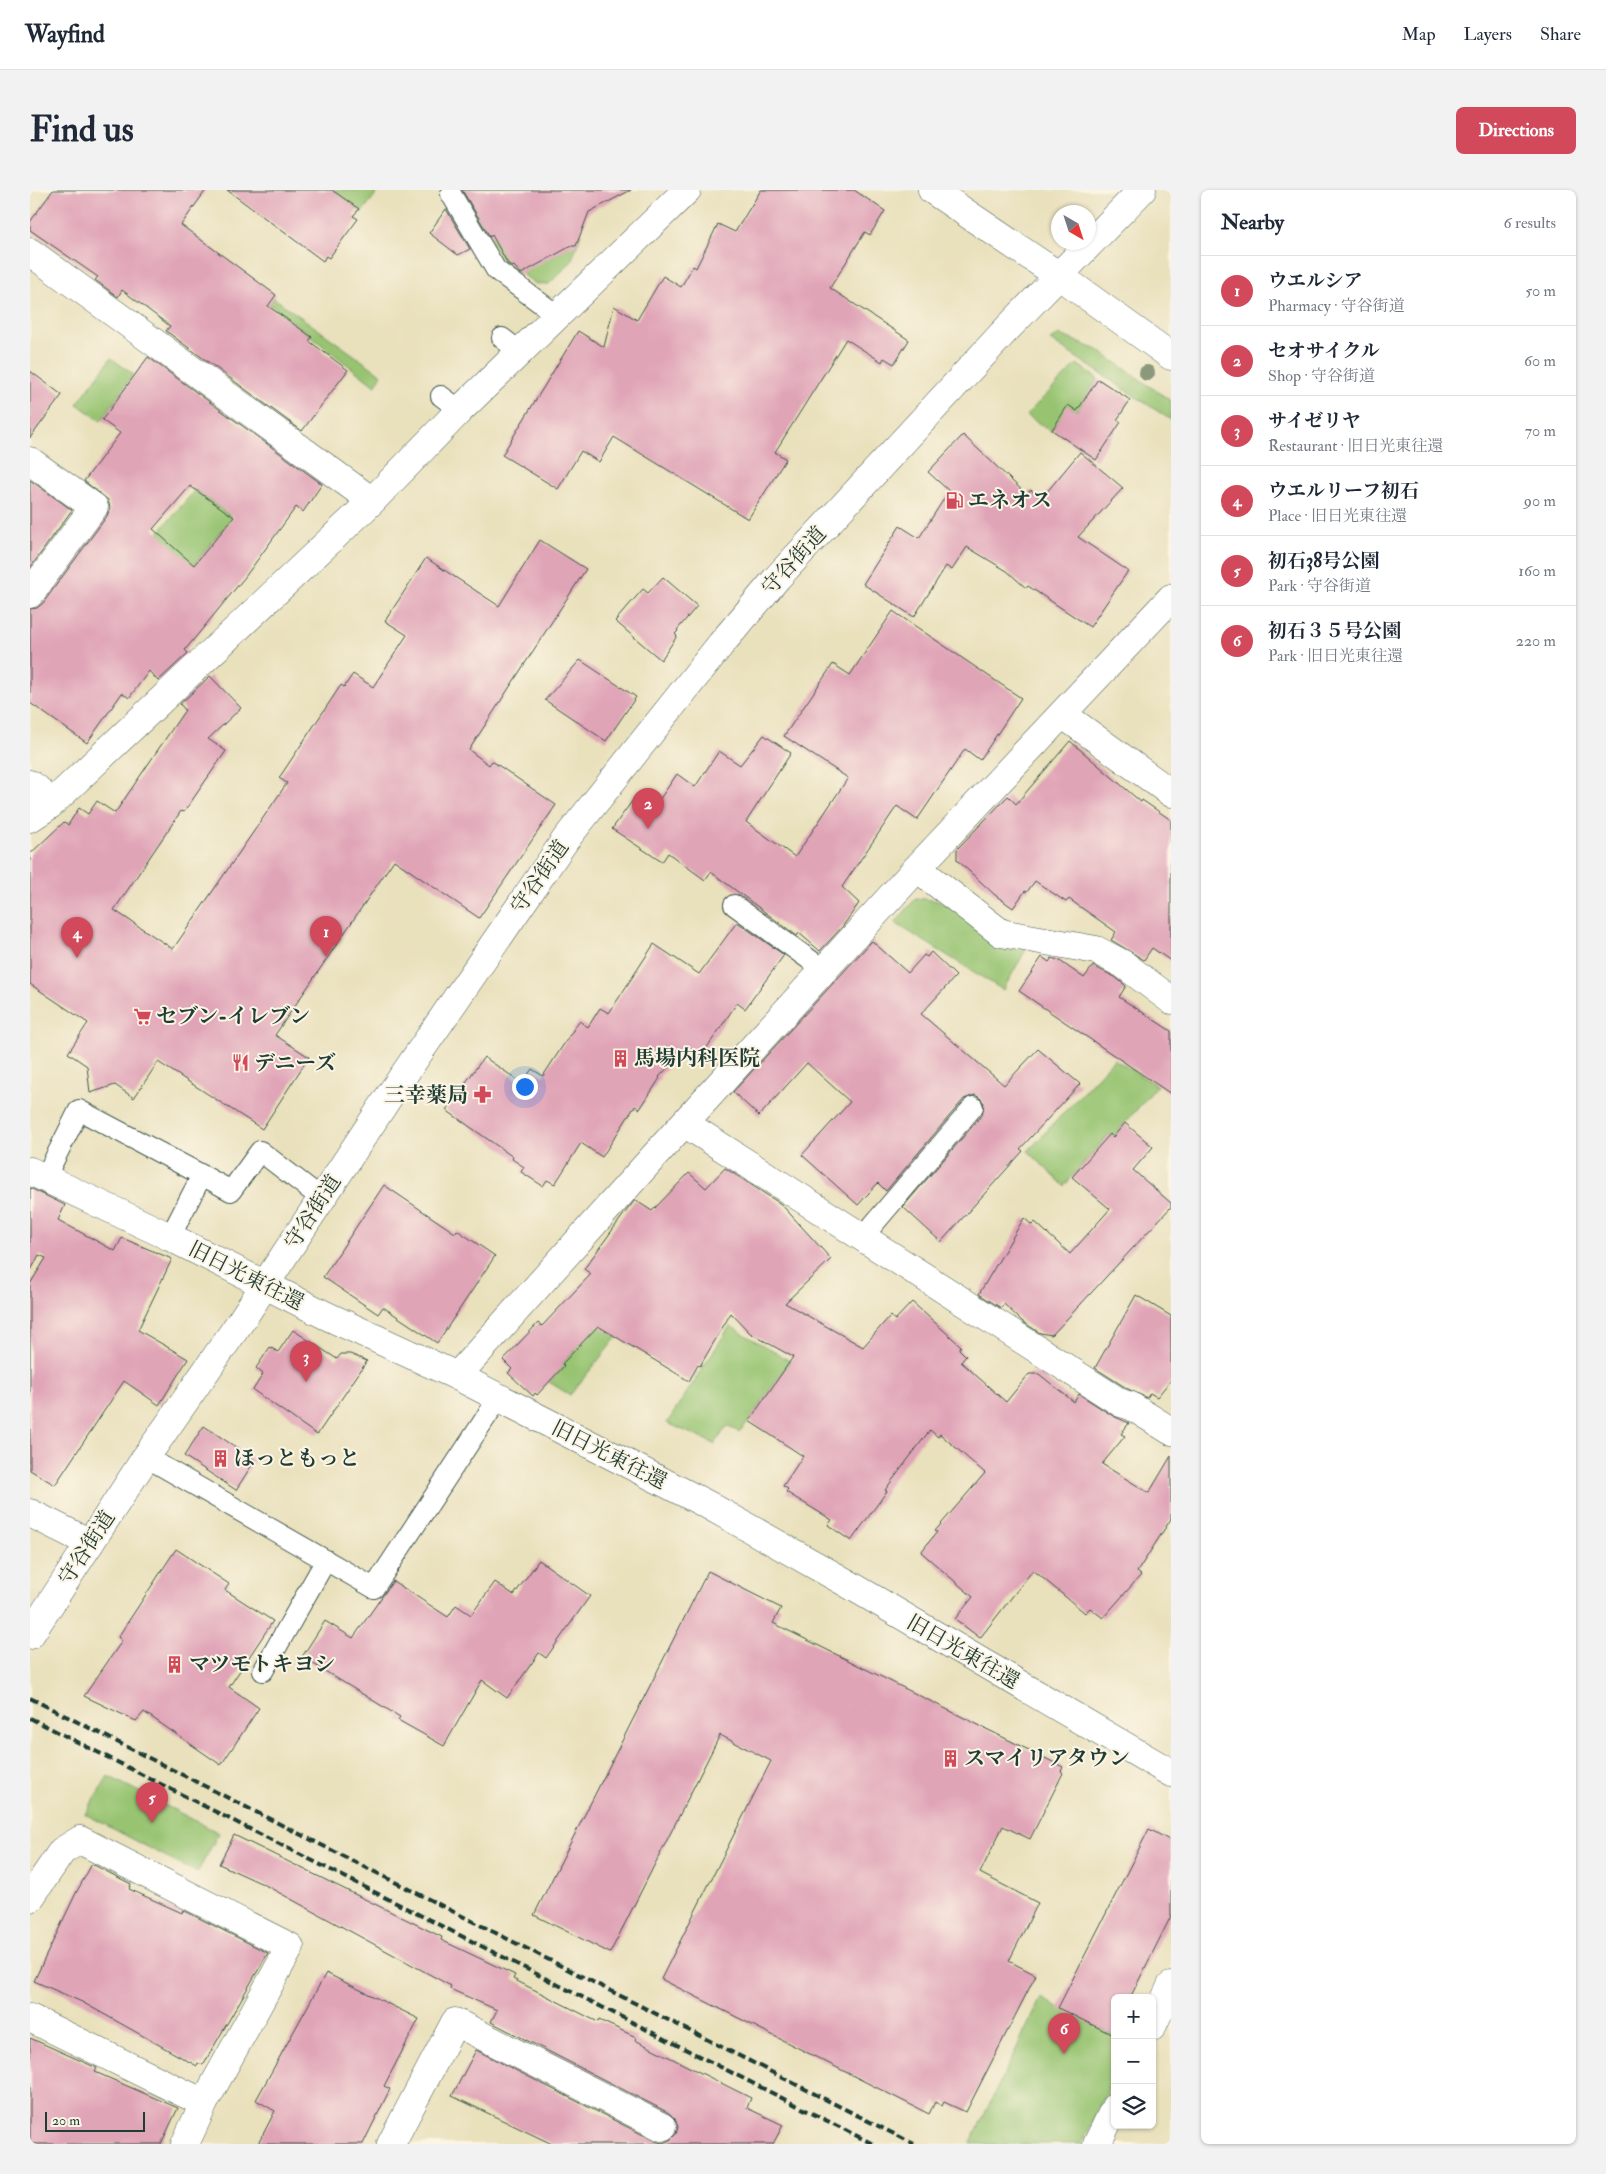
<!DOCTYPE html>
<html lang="en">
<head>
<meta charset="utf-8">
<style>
  body { margin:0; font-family:"IM FELL Double Pica","Noto Serif JP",serif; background:#f2f2f3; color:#1f2937 }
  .controls { position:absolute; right:15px; bottom:15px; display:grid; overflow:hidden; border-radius:8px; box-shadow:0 1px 4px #0004 }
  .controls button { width:45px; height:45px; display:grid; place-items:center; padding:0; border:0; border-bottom:1px solid #e0e1e3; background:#fff; color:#1f2937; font:25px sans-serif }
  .compass { position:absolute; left:1021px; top:15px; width:45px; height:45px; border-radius:50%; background:#fff; box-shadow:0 1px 4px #0004; rotate:141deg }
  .scale { position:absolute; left:15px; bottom:12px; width:100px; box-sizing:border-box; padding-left:5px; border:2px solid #1f3d34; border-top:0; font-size:14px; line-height:18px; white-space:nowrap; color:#1f3d34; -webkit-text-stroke:4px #fcf5e5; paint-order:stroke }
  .you { position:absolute; left:494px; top:896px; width:18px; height:18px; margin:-12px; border:4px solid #fff; border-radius:50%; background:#1a73e8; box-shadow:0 0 0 8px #1a73e833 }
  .badge { display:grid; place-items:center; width:32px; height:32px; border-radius:50%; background:#d1495b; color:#fff; font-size:16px; font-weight:700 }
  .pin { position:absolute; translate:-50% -41px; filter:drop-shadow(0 1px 2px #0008) }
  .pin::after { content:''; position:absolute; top:26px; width:18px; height:15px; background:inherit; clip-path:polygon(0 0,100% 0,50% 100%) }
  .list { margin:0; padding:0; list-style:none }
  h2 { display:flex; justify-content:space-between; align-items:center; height:65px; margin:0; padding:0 20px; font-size:21px }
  h2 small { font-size:16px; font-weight:400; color:#747a83 }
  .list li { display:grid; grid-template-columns:32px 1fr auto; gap:15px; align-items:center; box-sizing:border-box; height:70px; padding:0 20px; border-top:1px solid #e0e1e3 }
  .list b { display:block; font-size:19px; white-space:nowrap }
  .list p { margin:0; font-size:16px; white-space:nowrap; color:#747a83 }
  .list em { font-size:16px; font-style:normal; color:#747a83 }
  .icon { flex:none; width:28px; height:28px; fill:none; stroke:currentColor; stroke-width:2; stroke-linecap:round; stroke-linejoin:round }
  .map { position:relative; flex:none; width:1141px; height:1954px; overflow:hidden; border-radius:8px }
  header { display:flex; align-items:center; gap:30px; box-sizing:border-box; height:70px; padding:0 25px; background:#fff; border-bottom:1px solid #e0e1e3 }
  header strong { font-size:24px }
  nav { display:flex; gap:28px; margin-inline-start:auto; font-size:18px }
  .intro { display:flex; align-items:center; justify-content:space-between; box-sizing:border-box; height:120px; padding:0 30px }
  h1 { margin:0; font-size:35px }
  .button { padding:12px 22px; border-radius:8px; background:#d1495b; color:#fff; font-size:18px; font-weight:700 }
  main { display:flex; gap:30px; padding:0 30px }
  aside { flex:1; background:#fff; border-radius:8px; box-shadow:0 1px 4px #0004 }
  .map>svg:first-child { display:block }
</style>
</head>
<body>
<header>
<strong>Wayfind</strong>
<nav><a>Map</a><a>Layers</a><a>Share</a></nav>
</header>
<div class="intro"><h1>Find us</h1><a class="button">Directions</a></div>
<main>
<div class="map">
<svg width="1141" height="1954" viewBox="0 0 1141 1954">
  <rect width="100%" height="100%" fill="#fcf5e5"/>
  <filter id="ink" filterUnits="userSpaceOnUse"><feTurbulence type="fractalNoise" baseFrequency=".02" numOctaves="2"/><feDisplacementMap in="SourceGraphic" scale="10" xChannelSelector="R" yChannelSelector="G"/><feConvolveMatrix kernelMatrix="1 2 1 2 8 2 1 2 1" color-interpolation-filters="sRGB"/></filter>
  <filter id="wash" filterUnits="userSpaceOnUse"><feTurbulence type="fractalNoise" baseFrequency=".0096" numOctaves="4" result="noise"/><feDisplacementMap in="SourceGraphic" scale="20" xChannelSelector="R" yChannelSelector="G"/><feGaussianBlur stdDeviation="1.12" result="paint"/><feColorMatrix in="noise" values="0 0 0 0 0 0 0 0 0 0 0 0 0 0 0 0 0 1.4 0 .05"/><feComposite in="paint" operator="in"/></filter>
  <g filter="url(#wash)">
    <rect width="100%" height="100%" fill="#e9e0bc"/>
    <path fill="#98c472" stroke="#5c8053" d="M 302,0 L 341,0 L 346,4 L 332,22 Z
      M 433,0 L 442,0 L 480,77 L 484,75 L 489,84 L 474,74 Z
      M 528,0 L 551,44 L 541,72 L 519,94 L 506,94 L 491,83 Z
      M 244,108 L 352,185 L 345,196 L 239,114 Z
      M 1030,145 L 1068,160 L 1141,211 L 1141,230 L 1020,150 Z
      M 81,168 L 103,184 L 71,231 L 47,214 Z
      M 1047,174 L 1068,189 L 1047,221 L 1039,216 L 1021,241 L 996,225 Z
      M 165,300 L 202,327 L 164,375 L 104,371 Z
      M 886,708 L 910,711 L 997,758 L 973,800 L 865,733 Z
      M 1084,869 L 1127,896 L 1083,947 L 1079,944 L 1034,996 L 998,961 Z
      M 561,1131 L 600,1131 L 540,1205 L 519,1192 L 534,1176 L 532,1174 L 545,1161 Z
      M 700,1136 L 760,1171 L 719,1231 L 709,1242 L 697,1236 L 685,1254 L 637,1233 Z
      M 78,1586 L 189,1643 L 167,1683 L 55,1624 Z
      M 1011,1808 L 1085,1846 L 1085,1883 L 1052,1954 L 940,1954 Z"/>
    <g id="blocks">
      <path fill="#e0a4b7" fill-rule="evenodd" d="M 23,0 L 176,0 L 151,35 L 246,105 L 238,116 L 282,147 L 279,151 L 318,180 L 272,241 L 136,141 L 140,136 L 92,100 L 88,107 L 65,90 L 68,87 L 0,40 L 0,32 Z
        M 197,0 L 302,0 L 329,19 L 323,26 L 328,29 L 299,68 L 296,66 L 293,71 Z
        M 432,0 L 601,0 L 559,22 L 546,56 L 541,56 L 491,84 L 484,76 L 482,77 L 478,74 L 462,45 L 460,47 Z
        M 731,0 L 824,0 L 855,21 L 840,45 L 835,42 L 800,98 L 879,150 L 864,174 L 854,168 L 852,172 L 816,149 L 745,262 L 756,269 L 718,329 L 584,247 L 569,272 L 551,261 L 528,299 L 472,265 L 548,141 L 574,157 L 584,116 L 607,130 L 633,86 L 651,97 L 663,76 L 666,78 L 688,34 L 705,42 Z
        M 416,19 L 440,59 L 428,65 L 399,43 Z
        M 118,167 L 292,294 L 273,322 L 266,317 L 215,387 L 155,460 L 158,463 L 128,491 L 119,481 L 99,508 L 92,503 L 57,553 L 0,513 L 0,419 L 7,418 L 13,413 L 77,326 L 80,318 L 78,310 L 54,291 L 90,243 L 72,230 ZM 160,296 L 204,327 L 164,375 L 123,339 Z
        M 0,181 L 32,205 L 0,248 Z
        M 1068,189 L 1100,210 L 1087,230 L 1091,232 L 1066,270 L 1022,240 L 1038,215 L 1047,221 Z
        M 933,245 L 996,304 L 1001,300 L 1011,309 L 1050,262 L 1093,298 L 1048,347 L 1098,381 L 1060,437 L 998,396 L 996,398 L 977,381 L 937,357 L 922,380 L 916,376 L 884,427 L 833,394 L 870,336 L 889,348 L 919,301 L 898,282 Z
        M 0,290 L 42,320 L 0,378 Z
        M 510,350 L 556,379 L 439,560 L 459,575 L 462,571 L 526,615 L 449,728 L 364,670 L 245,845 L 279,867 L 232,939 L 128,872 L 104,908 L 85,895 L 60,903 L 57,876 L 38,863 L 58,833 L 0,794 L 0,664 L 34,632 L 38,635 L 49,618 L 58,624 L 67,611 L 85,623 L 155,520 L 150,514 L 180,486 L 211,518 L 178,549 L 196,561 L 154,622 L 151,621 L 84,720 L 143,759 L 257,593 L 249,588 L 311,495 L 314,497 L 323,484 L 343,497 L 377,445 L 355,431 L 396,368 L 469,416 Z
        M 633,387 L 667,416 L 647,440 L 648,441 L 645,444 L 647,446 L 631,470 L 585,431 L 613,399 L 618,403 Z
        M 863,421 L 991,508 L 950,570 L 935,559 L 887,630 L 867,616 L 812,697 L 829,713 L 813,736 L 790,761 L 769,743 L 767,746 L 681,682 L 675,690 L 638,663 L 632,672 L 582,639 L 605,607 L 623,619 L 647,584 L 665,597 L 689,561 L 710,575 L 734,545 L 761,563 L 716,632 L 765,667 L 818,588 L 754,546 L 803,474 L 820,485 Z
        M 550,470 L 606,507 L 576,551 L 515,510 Z
        M 1040,551 L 1111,612 L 1112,610 L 1141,630 L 1141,771 L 1122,758 L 1114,770 L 1081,750 L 1086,742 L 1039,709 L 1036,712 L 1005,691 L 997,702 L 995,701 L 983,718 L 965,705 L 927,670 L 927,659 L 978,606 L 986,614 Z
        M 707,732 L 754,765 L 715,819 L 707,813 L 668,871 L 655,859 L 629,887 L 630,888 L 610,919 L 605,916 L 572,967 L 551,953 L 525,994 L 517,990 L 513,996 L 491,982 L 494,977 L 482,969 L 483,967 L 416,920 L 454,867 L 492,893 L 502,879 L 513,886 L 549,831 L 558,837 L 570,818 L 579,823 L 624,754 L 669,784 Z
        M 842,751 L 878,783 L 894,765 L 897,767 L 901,762 L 926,786 L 891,824 L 974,895 L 1008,859 L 1050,894 L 990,959 L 993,961 L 911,1052 L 873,1017 L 952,925 L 954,913 L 950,908 L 945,905 L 934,909 L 856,1001 L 848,993 L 828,1015 L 772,965 L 820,912 L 777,873 L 729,926 L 703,902 Z
        M 1012,767 L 1019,772 L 1022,768 L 1030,771 L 1054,788 L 1063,776 L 1085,787 L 1096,796 L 1089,807 L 1141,841 L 1141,904 L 989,801 Z
        M 1095,933 L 1123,957 L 1103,980 L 1141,1013 L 1141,1017 L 1022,1145 L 1010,1143 L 993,1132 L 974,1114 L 971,1118 L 949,1104 L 994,1028 L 1002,1035 L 1005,1032 L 1040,1064 L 1080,1019 L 1042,987 L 1080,944 L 1083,947 Z
        M 695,978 L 751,1014 L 801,1069 L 755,1113 L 833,1157 L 860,1126 L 865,1130 L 882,1112 L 931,1156 L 929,1159 L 936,1166 L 931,1172 L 976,1212 L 999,1184 L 1009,1184 L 1044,1212 L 1049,1204 L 1083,1226 L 1099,1233 L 1091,1244 L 1095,1246 L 1072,1274 L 1119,1303 L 1141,1266 L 1141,1329 L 1107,1382 L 1111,1385 L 1073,1428 L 1060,1418 L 1055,1423 L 1003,1380 L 950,1448 L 925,1429 L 943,1407 L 891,1362 L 907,1342 L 905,1341 L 955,1283 L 910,1244 L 908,1247 L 900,1240 L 855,1300 L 857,1301 L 821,1351 L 798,1335 L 802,1330 L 756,1302 L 758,1299 L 753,1296 L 773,1266 L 719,1231 L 763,1167 L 720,1143 L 701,1123 L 670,1176 L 668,1175 L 659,1191 L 568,1136 L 532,1174 L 534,1176 L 507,1205 L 505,1203 L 503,1206 L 478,1183 L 482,1179 L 473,1170 L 508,1133 L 512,1136 L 561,1084 L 554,1079 L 594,1024 L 605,1010 L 622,1021 L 659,983 L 676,998 Z
        M 354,995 L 425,1043 L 427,1040 L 465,1066 L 407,1153 L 353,1117 L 348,1124 L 293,1087 Z
        M 0,998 L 35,1015 L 28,1030 L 85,1061 L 92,1048 L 142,1069 L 108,1140 L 158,1169 L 129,1215 L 94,1191 L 25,1295 L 0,1280 L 0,1094 L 16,1068 L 9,1065 L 0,1082 Z
        M 1106,1105 L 1141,1126 L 1141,1190 L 1127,1207 L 1120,1203 L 1117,1208 L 1098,1199 L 1065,1178 Z
        M 263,1140 L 307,1169 L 311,1164 L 320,1164 L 337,1171 L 287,1245 L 223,1200 L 233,1184 L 226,1178 L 240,1157 L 248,1162 Z
        M 174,1236 L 225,1270 L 206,1300 L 154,1266 Z
        M 146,1359 L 199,1394 L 195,1400 L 243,1431 L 199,1497 L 229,1518 L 191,1575 L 114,1522 L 106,1531 L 54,1506 L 92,1451 L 88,1447 Z
        M 509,1370 L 560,1406 L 516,1468 L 509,1463 L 477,1508 L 452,1490 L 414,1556 L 368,1530 L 370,1527 L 272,1467 L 295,1431 L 323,1448 L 363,1391 L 418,1427 L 426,1415 L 441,1425 L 465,1392 L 484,1405 Z
        M 678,1381 L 751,1418 L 743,1433 L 1033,1577 L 1031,1581 L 1033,1583 L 1000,1649 L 973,1636 L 950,1683 L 1008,1713 L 979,1771 L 1006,1785 L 936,1922 L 914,1912 L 912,1916 L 905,1912 L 899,1924 L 631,1789 L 741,1571 L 690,1545 L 580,1763 L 504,1725 Z
        M 1119,1639 L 1141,1651 L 1141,1726 L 1100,1808 L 1085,1808 L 1085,1846 L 1028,1818 Z
        M 204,1645 L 412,1747 L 411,1750 L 485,1785 L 483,1789 L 568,1832 L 569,1830 L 606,1847 L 605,1850 L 721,1908 L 717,1918 L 753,1935 L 743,1954 L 522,1954 L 422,1906 L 446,1860 L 625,1951 L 632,1953 L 640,1950 L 646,1944 L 648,1937 L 645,1929 L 639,1923 L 461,1832 L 467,1820 L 420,1799 L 421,1796 L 235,1695 L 189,1674 Z
        M 62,1674 L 101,1694 L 99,1699 L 152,1723 L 153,1720 L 238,1763 L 173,1875 L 168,1873 L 167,1876 L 52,1812 L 4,1791 L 46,1703 Z
        M 296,1783 L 389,1829 L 354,1896 L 360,1899 L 333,1954 L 228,1954 L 245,1921 L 226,1910 Z
        M 0,1848 L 67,1878 L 65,1882 L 148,1918 L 131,1954 L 0,1954 Z"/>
    </g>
  </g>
  <g filter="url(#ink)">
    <use href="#blocks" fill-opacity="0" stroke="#3d5548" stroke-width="1"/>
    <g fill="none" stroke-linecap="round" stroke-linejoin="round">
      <defs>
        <path id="lane" d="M 421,4 L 466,80 L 528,126
          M 472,148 L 490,162
          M 411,206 L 430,220
          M 704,715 L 794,780
          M 172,985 L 201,1001 L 230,961 L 291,1008
          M 15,988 L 49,920 L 172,985 L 140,1047
          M 831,1049 L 943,917
          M 116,1267 L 344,1398 L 468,1209
          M 233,1481 L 296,1370"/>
        <path id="street" d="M 0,62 L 342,311
          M 0,271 L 64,317 L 0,404
          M 1032,524 L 1141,603
          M 0,594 L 7,599 L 20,615
          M 0,628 L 20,615 L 342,311 L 430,220 L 657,0
          M 887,678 L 971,743 L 1066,760 L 1093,774 L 1141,810
          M 654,933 L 1091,1213 L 1101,1216 L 1141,1241
          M 427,1186 L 654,933 L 887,678 L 1141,408
          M 0,1323 L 60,1353
          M 0,1708 L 32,1661 L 50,1650 L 260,1757 L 174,1913 L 155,1954
          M 0,1828 L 174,1913
          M 1122,1837 L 1141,1796
          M 361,1954 L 425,1832 L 632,1937
          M 1067,1954 L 1085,1917"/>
        <path id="secondary" d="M 902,0 L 1028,85 L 1141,166
          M 0,981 L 140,1047 L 295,1125 L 427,1186 L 678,1315 L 815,1392 L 1141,1583"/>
        <path id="primary" d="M 0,1445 L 116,1267 L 213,1128 L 362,902 L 536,649 L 691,454 L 747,388 L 974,142 L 1112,0"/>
      </defs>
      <use href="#lane" stroke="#3d5548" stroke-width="22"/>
      <use href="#street" stroke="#3d5548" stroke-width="29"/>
      <use href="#secondary" stroke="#3d5548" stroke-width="29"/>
      <use href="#primary" stroke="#3d5548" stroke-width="29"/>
      <use href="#lane" stroke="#fff" stroke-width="20"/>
      <use href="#street" stroke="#fff" stroke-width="28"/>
      <use href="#secondary" stroke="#fff" stroke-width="28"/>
      <use href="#primary" stroke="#fff" stroke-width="28"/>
      <path stroke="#1f3d34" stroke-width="4" stroke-dasharray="8 4" stroke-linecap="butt" d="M 0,1508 L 884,1954
        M 0,1528 L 843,1954"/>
    </g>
    <circle fill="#8a997a" cx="1117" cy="183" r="8"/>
  </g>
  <defs>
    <symbol id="fuel-bare" viewBox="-9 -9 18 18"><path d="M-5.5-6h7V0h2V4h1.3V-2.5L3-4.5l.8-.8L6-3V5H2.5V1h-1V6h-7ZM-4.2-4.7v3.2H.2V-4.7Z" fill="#d1495b" stroke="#fcf5e5" stroke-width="2.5" paint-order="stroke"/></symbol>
    <symbol id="supermarket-bare" viewBox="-9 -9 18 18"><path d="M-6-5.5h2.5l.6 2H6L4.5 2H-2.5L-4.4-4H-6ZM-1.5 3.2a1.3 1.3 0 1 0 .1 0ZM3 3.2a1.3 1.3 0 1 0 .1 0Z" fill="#d1495b" stroke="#fcf5e5" stroke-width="2.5" paint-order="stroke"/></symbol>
    <symbol id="building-bare" viewBox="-9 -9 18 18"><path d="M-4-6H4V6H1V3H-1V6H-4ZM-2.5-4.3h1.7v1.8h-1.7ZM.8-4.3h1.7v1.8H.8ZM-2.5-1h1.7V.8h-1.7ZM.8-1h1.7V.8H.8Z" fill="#d1495b" stroke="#fcf5e5" stroke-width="2.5" paint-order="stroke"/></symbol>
    <symbol id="restaurant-bare" viewBox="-9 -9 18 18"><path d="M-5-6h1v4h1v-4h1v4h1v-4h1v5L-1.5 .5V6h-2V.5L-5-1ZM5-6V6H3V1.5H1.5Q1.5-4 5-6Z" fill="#d1495b" stroke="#fcf5e5" stroke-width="2.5" paint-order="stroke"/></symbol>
    <symbol id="pharmacy-bare" viewBox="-9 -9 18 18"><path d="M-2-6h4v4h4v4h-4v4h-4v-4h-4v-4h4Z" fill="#d1495b" stroke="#fcf5e5" stroke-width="2.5" paint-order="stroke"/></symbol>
  </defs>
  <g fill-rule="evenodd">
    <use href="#fuel-bare" x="912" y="298" width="25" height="25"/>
    <use href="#supermarket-bare" x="100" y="814" width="25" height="25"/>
    <use href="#building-bare" x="578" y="856" width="25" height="25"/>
    <use href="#restaurant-bare" x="198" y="860" width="25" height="25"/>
    <use href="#pharmacy-bare" x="440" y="892" width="25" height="25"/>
    <use href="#building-bare" x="178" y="1256" width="25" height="25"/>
    <use href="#building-bare" x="132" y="1462" width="25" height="25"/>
    <use href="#building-bare" x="908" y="1556" width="25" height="25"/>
  </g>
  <g text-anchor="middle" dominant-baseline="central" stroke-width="4" stroke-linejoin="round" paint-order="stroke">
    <g font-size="21" font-weight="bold" fill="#1f3d34" stroke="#fcf5e5" text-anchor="start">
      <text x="938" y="310">エネオス</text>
      <text x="126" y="826">セブン-イレブン</text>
      <text x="604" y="868">馬場内科医院</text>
      <text x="224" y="873">デニーズ</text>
      <text x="438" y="905" text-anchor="end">三幸薬局</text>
      <text x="204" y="1268">ほっともっと</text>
      <text x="159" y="1474">マツモトキヨシ</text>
      <text x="934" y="1568">スマイリアタウン</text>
    </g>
    <g font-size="21" fill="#1f3d34" stroke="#fcf5e5">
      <text transform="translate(764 371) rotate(-48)">守谷街道</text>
      <text transform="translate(510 687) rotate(-55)">守谷街道</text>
      <text transform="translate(283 1022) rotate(-57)">守谷街道</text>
      <text transform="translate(216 1086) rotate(27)">旧日光東往還</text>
      <text transform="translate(579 1265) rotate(27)">旧日光東往還</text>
      <text transform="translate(57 1358) rotate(-57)">守谷街道</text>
      <text transform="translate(933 1462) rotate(30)">旧日光東往還</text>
    </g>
  </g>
</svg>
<div class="controls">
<button>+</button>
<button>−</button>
<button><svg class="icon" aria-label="layers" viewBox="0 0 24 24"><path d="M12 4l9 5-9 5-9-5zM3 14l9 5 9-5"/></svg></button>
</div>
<svg class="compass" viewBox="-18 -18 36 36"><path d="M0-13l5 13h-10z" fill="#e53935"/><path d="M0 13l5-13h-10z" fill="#747a83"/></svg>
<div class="scale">20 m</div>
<div class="you"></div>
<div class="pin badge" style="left:296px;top:767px">1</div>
<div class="pin badge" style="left:618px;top:639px">2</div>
<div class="pin badge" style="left:276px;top:1192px">3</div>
<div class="pin badge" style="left:47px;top:768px">4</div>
<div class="pin badge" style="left:122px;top:1633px">5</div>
<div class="pin badge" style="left:1034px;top:1864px">6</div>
</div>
<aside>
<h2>Nearby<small>6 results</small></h2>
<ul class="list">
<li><span class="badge">1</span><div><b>ウエルシア</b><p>Pharmacy · 守谷街道</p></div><em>50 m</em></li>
<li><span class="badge">2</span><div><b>セオサイクル</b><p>Shop · 守谷街道</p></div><em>60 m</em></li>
<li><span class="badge">3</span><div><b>サイゼリヤ</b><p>Restaurant · 旧日光東往還</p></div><em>70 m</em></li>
<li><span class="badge">4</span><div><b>ウエルリーフ初石</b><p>Place · 旧日光東往還</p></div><em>90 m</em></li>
<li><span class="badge">5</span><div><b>初石38号公園</b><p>Park · 守谷街道</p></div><em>160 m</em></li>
<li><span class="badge">6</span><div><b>初石３５号公園</b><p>Park · 旧日光東往還</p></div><em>220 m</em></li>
</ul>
</aside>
</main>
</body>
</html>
